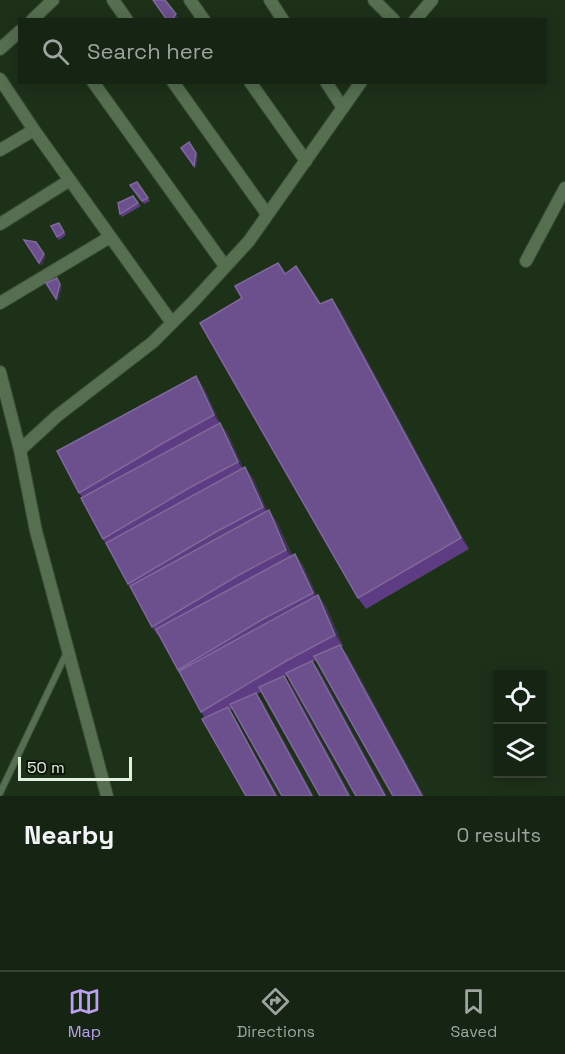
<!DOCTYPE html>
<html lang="en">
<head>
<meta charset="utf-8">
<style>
  body { margin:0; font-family:"Space Grotesk",sans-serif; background:#233121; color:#f1f3f6 }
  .controls { position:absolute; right:18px; bottom:18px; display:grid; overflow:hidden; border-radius:0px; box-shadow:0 3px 15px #0003 }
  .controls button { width:54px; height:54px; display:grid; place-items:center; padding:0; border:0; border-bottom:2px solid #354233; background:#162513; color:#f1f3f6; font:30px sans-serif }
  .scale { position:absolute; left:18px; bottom:15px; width:114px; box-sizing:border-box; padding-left:6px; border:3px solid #e2efdf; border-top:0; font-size:16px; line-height:21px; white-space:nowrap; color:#e2efdf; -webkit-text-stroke:4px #0d160b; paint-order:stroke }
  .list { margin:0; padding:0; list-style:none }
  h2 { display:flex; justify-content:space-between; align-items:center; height:78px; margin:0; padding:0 24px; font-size:26px }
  h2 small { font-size:20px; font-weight:400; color:#9ea5a0 }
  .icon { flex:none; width:33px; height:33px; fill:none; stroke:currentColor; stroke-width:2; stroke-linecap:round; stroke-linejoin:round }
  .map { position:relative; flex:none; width:565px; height:796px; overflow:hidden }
  .search { position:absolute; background:#162513; box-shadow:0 3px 15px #0003; left:18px; right:18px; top:18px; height:66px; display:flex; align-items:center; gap:15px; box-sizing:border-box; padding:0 21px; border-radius:0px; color:#9ea5a0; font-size:22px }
  .sheet { height:174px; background:#162513 }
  nav { display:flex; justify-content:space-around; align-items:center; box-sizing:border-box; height:84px; border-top:2px solid #354233; background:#162513; font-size:16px; color:#9ea5a0 }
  nav a { display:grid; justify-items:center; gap:3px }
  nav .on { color:#bca0f2 }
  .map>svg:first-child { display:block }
</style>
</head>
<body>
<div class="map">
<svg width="565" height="796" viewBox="0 0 565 796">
  <rect width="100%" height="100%" fill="#1d3119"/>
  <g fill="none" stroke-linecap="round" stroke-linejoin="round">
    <defs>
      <path id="lane" d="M 0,793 L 67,652"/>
      <path id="street" d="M 113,0 L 127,20
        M 190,0 L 204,20
        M 270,0 L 283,20
        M 374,0 L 394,20
        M 32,20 L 53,0
        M 415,20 L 432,0
        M 0,49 L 20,31
        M 0,79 L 34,130 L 172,323
        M 93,82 L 225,266
        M 173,82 L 267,214
        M 250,82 L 306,161
        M 326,82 L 343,108
        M 0,150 L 34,130
        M 0,224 L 70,180
        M 526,261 L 565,188
        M 0,303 L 110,237
        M 0,372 L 20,450 L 36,531 L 107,796
        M 20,450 L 57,416 L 153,342 L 193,302 L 249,241 L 361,82"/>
    </defs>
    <use href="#lane" stroke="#394c35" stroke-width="8"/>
    <use href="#street" stroke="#394c35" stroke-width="14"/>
    <use href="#lane" stroke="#556f50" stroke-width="6"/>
    <use href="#street" stroke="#556f50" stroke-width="12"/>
  </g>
  <path fill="#5e3c84" d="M 137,182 L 150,201 L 144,204 L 130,185 Z
    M 133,196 L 141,206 L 122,217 L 120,214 Z
    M 59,223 L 66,235 L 59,240 L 57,237 Z
    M 278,263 L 286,274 L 304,277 L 321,304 L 340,310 L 469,549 L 366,609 L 358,598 L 242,298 Z
    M 196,376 L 204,388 L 220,423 L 228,434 L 243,468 L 253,478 L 267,511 L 269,510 L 277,522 L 292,555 L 303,565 L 317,596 L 326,606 L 343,646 L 341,647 L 348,656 L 424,796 L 393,796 L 316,660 L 313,662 L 320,672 L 387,796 L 356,796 L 288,676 L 285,677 L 292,687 L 351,796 L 320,796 L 261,692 L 257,694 L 264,704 L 233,709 L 230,710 L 236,719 L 205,718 L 201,712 L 160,638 L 152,627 L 103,539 L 83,498 L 79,493 Z"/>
  <path fill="#3e3055" d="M 176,14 L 178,17 L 176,20 L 172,20 Z
    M 196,153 L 198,156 L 196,169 L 194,166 Z
    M 44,254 L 46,257 L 42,266 L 39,263 Z
    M 57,278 L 62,287 L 58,302 L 56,299 Z
    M 332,299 L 340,310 L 469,549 L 461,538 Z
    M 196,376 L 204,388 L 220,423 L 228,434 L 246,474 L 238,462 L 222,427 L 214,415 Z
    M 245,467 L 253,478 L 271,518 L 263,507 Z
    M 269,510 L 277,522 L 294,561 L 286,550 Z
    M 295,554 L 303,565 L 321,605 L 313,593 Z
    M 318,595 L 326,606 L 343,646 L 335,635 Z
    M 340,645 L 348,656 L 424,796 L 422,796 Z
    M 312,661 L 320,672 L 387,796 L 385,796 Z
    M 284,676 L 292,687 L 351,796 L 349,796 Z
    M 256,693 L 264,704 L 314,796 L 312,796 Z
    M 228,707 L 236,719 L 278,796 L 276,796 Z"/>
  <path fill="#6c508e" stroke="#7f699a" stroke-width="1.5" d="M 153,0 L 165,0 L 176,14 L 172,20 L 167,20 Z
    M 189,142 L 196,153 L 194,166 L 181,148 Z
    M 137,182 L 148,198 L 142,201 L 130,185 Z
    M 133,196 L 138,203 L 120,214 L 118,203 Z
    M 59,223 L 64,232 L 57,237 L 51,226 Z
    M 24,240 L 36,242 L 44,254 L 39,263 Z
    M 278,263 L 285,274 L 296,266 L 320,304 L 332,299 L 461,538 L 358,598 L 200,323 L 242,298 L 235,286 Z
    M 57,278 L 60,284 L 56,299 L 46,283 Z
    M 196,376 L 214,415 L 165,442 L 79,493 L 57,451 Z
    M 220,423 L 238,462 L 189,488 L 103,539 L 81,498 Z
    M 245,467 L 263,507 L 214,533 L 128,584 L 106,543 Z
    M 269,510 L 286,550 L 237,576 L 152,627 L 130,586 Z
    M 295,554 L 313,593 L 263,619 L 178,670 L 156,629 Z
    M 318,595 L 335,635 L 286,661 L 201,712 L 179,671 Z
    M 340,645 L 422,796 L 393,796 L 314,656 Z
    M 312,661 L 385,796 L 356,796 L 286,673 Z
    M 284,676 L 349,796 L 320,796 L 259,687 Z
    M 256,693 L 312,796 L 282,796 L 230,704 Z
    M 228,707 L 276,796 L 246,796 L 202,719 Z"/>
</svg>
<div class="controls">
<button><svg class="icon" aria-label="locate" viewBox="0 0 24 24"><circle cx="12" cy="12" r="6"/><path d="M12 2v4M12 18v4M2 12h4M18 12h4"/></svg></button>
<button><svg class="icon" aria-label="layers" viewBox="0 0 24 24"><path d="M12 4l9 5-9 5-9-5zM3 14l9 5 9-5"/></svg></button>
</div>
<div class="scale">50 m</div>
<div class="search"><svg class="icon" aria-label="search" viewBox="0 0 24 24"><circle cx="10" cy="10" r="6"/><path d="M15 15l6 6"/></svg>Search here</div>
</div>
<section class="sheet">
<h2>Nearby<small>0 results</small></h2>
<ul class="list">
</ul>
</section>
<nav>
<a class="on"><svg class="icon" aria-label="map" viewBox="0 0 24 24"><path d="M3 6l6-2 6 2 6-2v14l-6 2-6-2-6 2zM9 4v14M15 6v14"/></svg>Map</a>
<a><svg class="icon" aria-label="directions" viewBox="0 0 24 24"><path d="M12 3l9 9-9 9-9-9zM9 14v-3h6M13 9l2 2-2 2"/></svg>Directions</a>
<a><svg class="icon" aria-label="saved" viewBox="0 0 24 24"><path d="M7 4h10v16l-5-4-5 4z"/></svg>Saved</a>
</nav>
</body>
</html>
